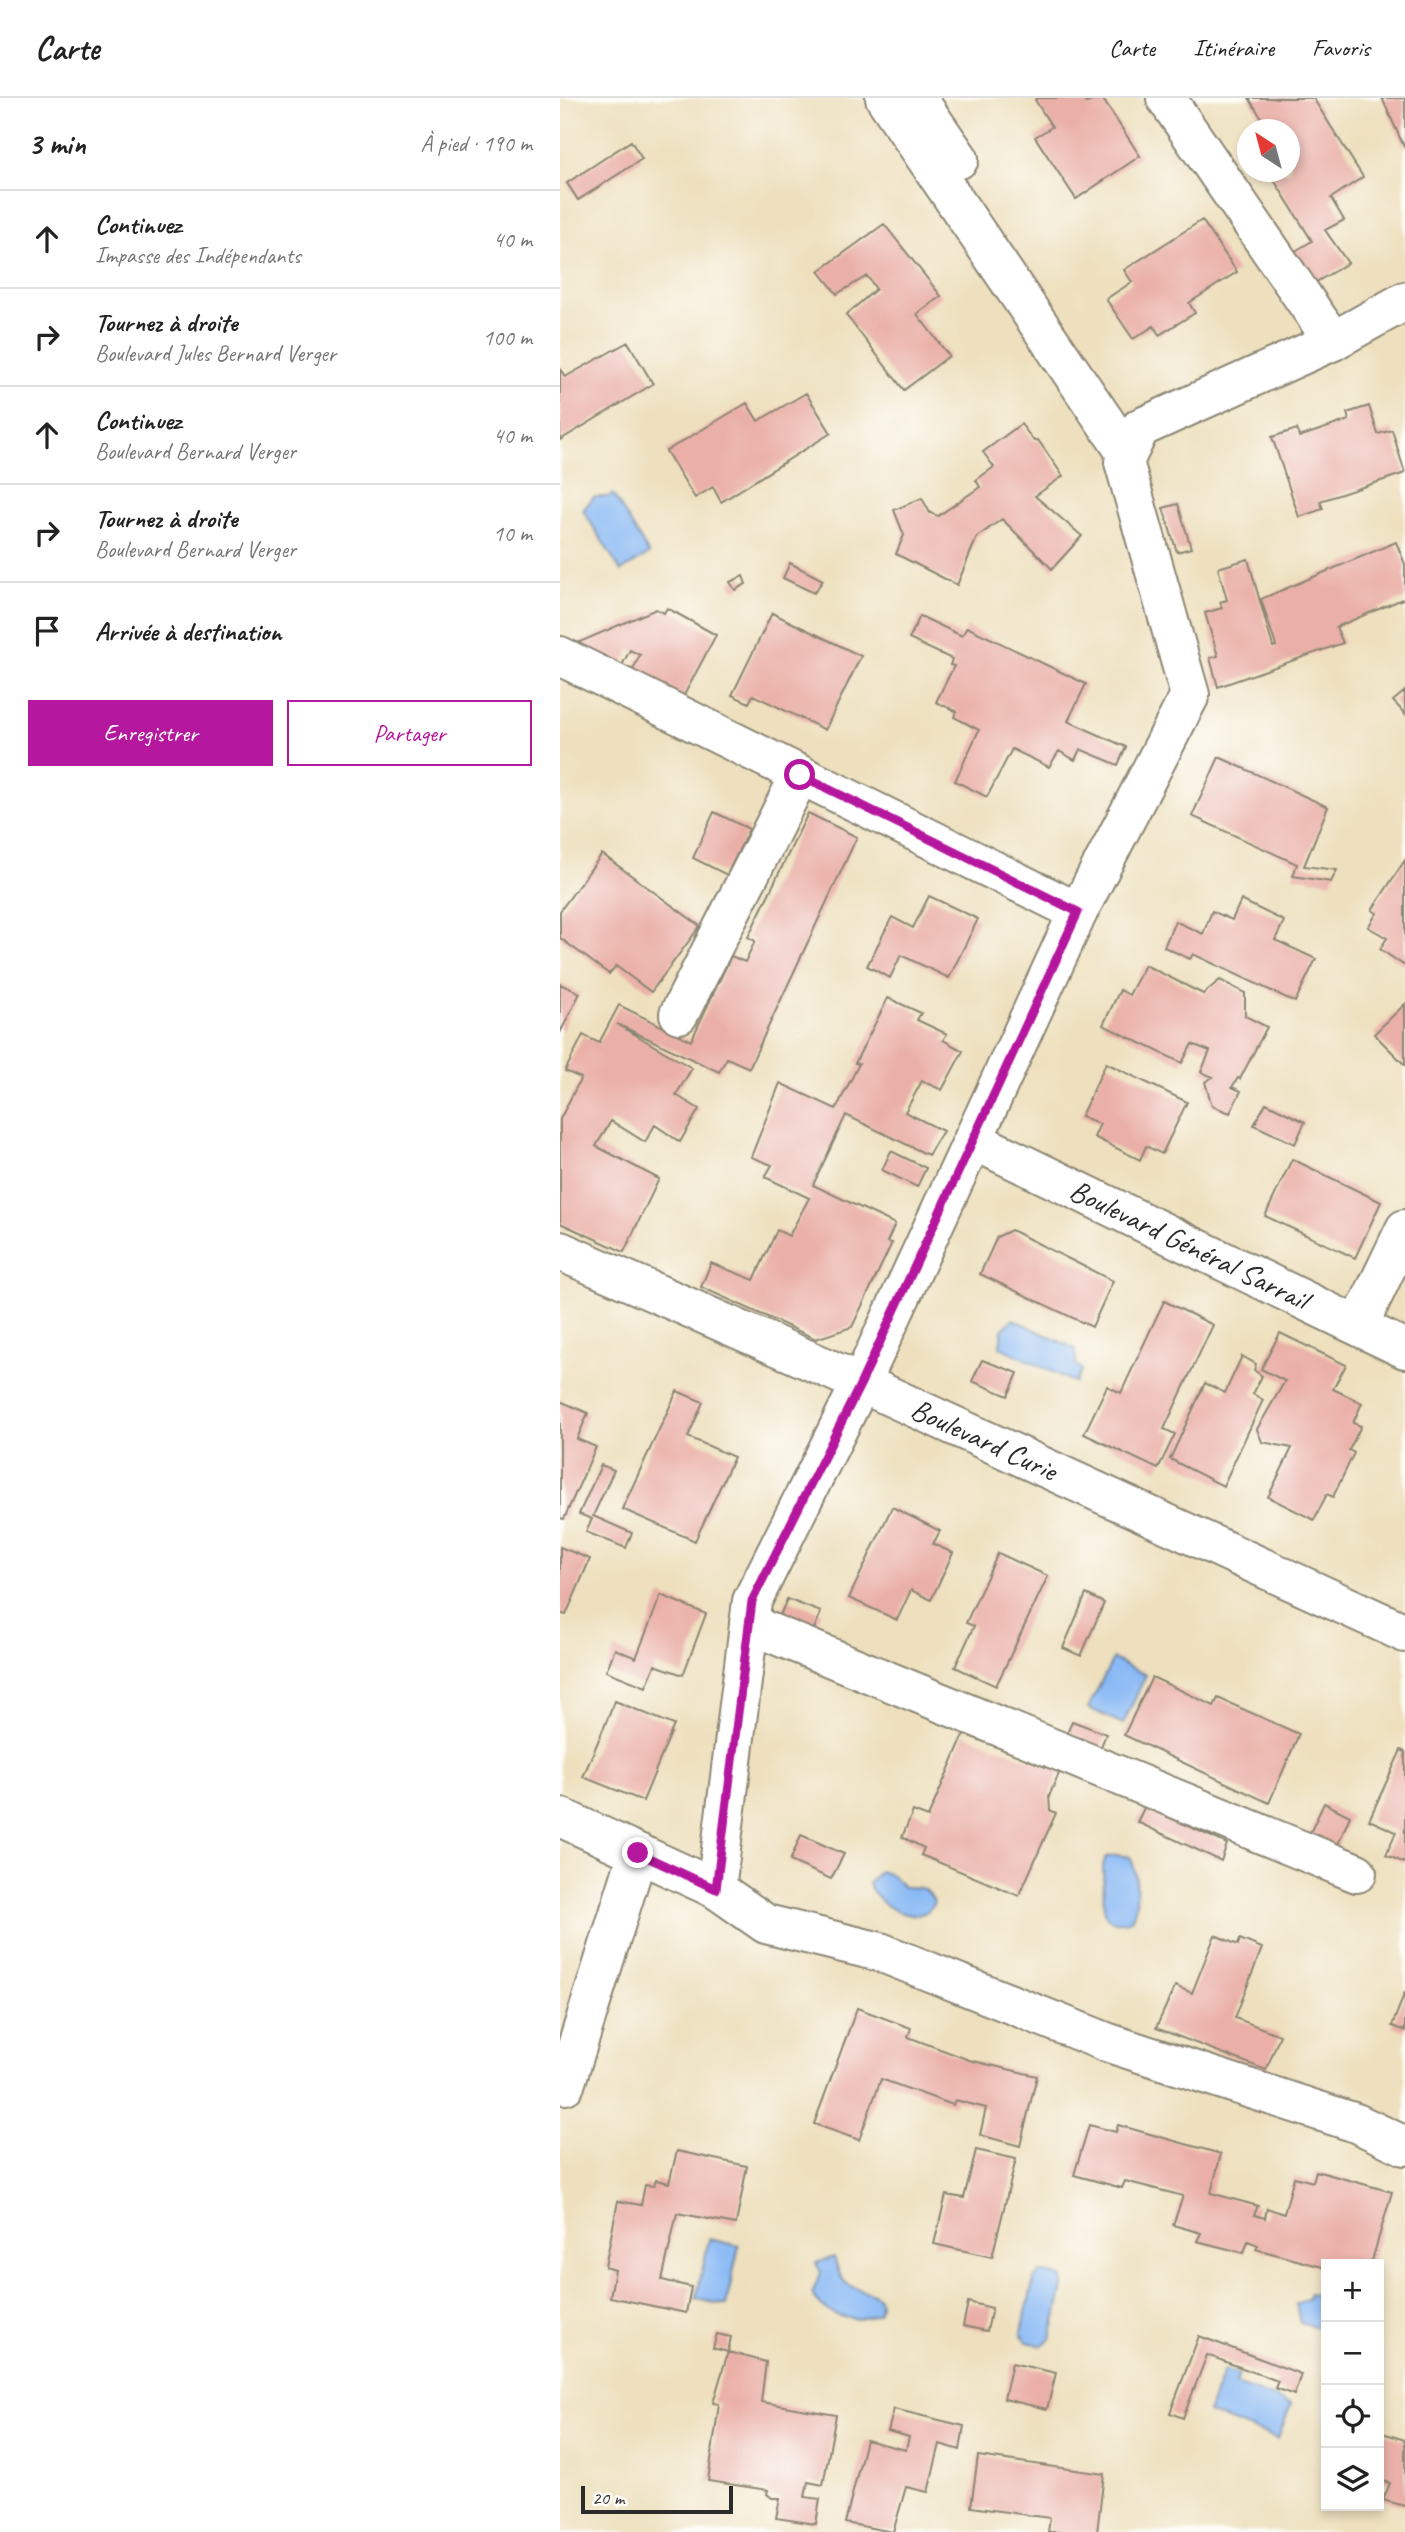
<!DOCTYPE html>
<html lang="fr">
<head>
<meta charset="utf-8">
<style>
  body { margin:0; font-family:Caveat,sans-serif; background:#f2f2f2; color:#222 }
  .controls { position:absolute; right:21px; bottom:21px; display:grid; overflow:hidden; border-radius:0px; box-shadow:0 4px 10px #0003 }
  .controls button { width:63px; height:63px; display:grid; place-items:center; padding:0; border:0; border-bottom:2px solid #e0e0e0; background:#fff; color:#222; font:35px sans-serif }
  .compass { position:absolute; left:677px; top:21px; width:63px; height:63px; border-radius:50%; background:#fff; box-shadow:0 4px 10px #0003; rotate:324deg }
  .scale { position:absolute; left:21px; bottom:18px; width:152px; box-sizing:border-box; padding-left:7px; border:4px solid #2b2b2b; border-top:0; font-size:19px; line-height:24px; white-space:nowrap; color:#2b2b2b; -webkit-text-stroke:5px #fdfcf7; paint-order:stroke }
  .stop { position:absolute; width:21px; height:21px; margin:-16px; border:5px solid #b5179e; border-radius:50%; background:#fff }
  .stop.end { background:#b5179e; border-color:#fff; box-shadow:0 2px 7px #0008 }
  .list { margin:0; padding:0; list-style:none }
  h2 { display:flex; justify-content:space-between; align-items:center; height:91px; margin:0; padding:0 28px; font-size:30px }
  h2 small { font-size:23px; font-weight:400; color:#767676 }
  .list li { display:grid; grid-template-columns:46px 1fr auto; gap:21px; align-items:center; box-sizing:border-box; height:98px; padding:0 28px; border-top:2px solid #e0e0e0 }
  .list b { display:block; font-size:26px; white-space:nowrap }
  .list p { margin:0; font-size:23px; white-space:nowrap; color:#767676 }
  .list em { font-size:23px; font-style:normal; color:#767676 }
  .actions { display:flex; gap:14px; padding:21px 28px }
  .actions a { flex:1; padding:16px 0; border:2px solid #b5179e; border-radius:0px; text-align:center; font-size:24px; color:#b5179e }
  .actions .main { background:#b5179e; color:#fff }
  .icon { flex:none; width:38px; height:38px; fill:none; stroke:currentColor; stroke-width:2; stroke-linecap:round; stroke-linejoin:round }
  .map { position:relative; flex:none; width:845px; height:2434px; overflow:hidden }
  header { display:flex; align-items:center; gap:42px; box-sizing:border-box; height:98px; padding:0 35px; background:#fff; border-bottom:2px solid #e0e0e0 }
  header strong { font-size:33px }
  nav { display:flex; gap:38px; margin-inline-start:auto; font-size:24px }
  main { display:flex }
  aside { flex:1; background:#fff }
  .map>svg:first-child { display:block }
</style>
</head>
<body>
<header>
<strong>Carte</strong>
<nav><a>Carte</a><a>Itinéraire</a><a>Favoris</a></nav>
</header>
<main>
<aside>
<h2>3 min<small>À pied · 190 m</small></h2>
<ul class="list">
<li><svg class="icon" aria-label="ahead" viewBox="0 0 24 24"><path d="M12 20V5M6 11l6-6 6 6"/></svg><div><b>Continuez</b><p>Impasse des Indépendants</p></div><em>40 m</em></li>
<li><svg class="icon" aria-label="right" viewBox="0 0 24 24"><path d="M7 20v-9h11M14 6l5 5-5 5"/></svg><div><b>Tournez à droite</b><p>Boulevard Jules Bernard Verger</p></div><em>100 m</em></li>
<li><svg class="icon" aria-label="ahead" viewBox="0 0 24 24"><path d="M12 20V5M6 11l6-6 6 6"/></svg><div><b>Continuez</b><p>Boulevard Bernard Verger</p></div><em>40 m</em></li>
<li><svg class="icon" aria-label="right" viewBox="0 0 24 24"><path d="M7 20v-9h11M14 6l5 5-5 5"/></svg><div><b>Tournez à droite</b><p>Boulevard Bernard Verger</p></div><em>10 m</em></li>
<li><svg class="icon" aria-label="arrive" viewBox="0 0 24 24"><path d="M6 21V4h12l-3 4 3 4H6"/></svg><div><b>Arrivée à destination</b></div></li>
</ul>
<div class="actions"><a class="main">Enregistrer</a><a>Partager</a></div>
</aside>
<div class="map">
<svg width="845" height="2434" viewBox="0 0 845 2434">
  <rect width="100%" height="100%" fill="#fdfcf7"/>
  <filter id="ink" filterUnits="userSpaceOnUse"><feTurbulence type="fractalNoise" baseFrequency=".0143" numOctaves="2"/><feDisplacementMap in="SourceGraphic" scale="14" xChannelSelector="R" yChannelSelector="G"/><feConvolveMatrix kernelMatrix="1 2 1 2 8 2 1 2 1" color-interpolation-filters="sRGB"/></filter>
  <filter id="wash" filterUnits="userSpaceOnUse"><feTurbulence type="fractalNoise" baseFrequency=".00686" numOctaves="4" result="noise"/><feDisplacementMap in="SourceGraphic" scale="28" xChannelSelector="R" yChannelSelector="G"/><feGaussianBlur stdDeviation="1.57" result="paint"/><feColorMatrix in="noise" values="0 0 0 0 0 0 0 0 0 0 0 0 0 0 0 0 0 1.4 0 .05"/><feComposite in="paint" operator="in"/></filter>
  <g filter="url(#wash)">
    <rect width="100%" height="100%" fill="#eee0be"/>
    <path fill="#89b9f5" stroke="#5a7290" stroke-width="2" d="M 53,396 L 89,456 L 61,473 L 23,412 L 34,399 L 48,399 Z
      M 453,1221 L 515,1251 L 516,1266 L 522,1272 L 515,1285 L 440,1249 L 442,1232 Z
      M 553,1561 L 586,1577 L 563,1626 L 528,1610 Z
      M 557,1757 L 570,1759 C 578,1774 579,1807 571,1822 C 560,1826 550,1826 544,1814 L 543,1768 L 546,1759 Z
      M 320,1773 L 332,1777 L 343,1789 C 358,1789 368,1788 374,1804 C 363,1833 312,1807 309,1784 Z
      M 149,2141 L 179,2148 L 166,2207 L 136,2201 Z
      M 274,2159 C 277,2168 279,2179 286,2185 C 298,2197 328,2188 318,2215 C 295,2227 265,2219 252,2196 L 261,2174 L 256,2165 Z
      M 480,2174 L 502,2179 L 503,2189 L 491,2241 L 481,2248 L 467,2244 L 461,2235 L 474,2181 Z
      M 749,2196 L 766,2200 L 766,2232 L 740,2225 L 736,2206 L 749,2200 Z
      M 664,2272 L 679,2277 L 676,2286 L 731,2306 L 718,2341 L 648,2315 Z"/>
    <g id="blocks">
      <path fill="#eab0a8" d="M 477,0 L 523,0 L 526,5 L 542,0 L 580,58 L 516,101 L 475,39 L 492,29 L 475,2 Z
        M 689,0 L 753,0 L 803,79 L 771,100 L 784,122 L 765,132 L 788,165 L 753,186 L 732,155 L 752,143 L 709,74 L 730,74 L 730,32 L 709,32 Z
        M 822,0 L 845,0 L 845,51 Z
        M 71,43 L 82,61 L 18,102 L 7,85 Z
        M 642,122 L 677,174 L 629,205 L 635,215 L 599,237 L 594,228 L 573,241 L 546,201 L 572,184 L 564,172 Z
        M 324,126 L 381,198 L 357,216 L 389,258 L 344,292 L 286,217 L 316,191 L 307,178 L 277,196 L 259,173 Z
        M 68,244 L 93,286 L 0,342 L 0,270 L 5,279 Z
        M 246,295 L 271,335 L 161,404 L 153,389 L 135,400 L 106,353 L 187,305 L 198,323 Z
        M 809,308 L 818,336 L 832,332 L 845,375 L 760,403 L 763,411 L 739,419 L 712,339 L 737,331 L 739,339 L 789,322 L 787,315 Z
        M 461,326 L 474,343 L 478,342 L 503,378 L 475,398 L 522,438 L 492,471 L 442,421 L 417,439 L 397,487 L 336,456 L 344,437 L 334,412 L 362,400 L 370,415 L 378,418 L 420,389 L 416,382 L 434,369 L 423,354 Z
        M 618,406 L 631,450 L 617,454 L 603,410 Z
        M 836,444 L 845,466 L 845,500 L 776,529 L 783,545 L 658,589 L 650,560 L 658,558 L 645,515 L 662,510 L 660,504 L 667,502 L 658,470 L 688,461 L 713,549 L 716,548 L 701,501 Z
        M 230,465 L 263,482 L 254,495 L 223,480 Z
        M 183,478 L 186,486 L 175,492 L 170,484 Z
        M 107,510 L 156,537 L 120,605 L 69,580 L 80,557 L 70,552 L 58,575 L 8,549 L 96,511 L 104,515 Z
        M 212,515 L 301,558 L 265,632 L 193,597 L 189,605 L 172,597 Z
        M 360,518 L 402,538 L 407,529 L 526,586 L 508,623 L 566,649 L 558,667 L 520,651 L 515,662 L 499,653 L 489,669 L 452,651 L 427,699 L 395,683 L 419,632 L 394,619 L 396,613 L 376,604 L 394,568 L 390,567 L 392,561 L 349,541 Z
        M 845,593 L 845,616 L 833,603 Z
        M 659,659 L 768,709 L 744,768 L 777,772 L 771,784 L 733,778 L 737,766 L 632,718 Z
        M 154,714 L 189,731 L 167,777 L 133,760 Z
        M 248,715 L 297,739 L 189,970 L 167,960 L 159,974 L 57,926 L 132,970 L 116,997 L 139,1011 L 120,1044 L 95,1027 L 85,1044 L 51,1023 L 36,1048 L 99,1081 L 64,1154 L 0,1125 L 0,1021 L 21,980 L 5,973 L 23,937 L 39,945 L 59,907 L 131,943 L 171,858 L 185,864 L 195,843 L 188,839 Z
        M 42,756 L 140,828 L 91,894 L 56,868 L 49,876 L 0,840 L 0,813 Z
        M 845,762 L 845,868 L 820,851 L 827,840 L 808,829 L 817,815 L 812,812 Z
        M 369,798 L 418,821 L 389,880 L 341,857 L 330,880 L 307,868 L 332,819 L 353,830 Z
        M 681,802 L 724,823 L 715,842 L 756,861 L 735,904 L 633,856 L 630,861 L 604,849 L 615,823 L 643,836 L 652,813 L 672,822 Z
        M 585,867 L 643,896 L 660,882 L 685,895 L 685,918 L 707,929 L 680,981 L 678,980 L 672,989 L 681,993 L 670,1015 L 652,1008 L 645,984 L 653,979 L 641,974 L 650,953 L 632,946 L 622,965 L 543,927 L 560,892 L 569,897 Z
        M 0,886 L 20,895 L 0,935 Z
        M 328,900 L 361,915 L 357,922 L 387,936 L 383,942 L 403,953 L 382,992 L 362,983 L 345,1014 L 383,1033 L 368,1057 L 286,1017 L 253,1087 L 335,1126 L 327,1144 L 332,1145 L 292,1229 L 256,1241 L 141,1189 L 151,1165 L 194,1182 L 217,1132 L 229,1138 L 249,1100 L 205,1079 L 212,1067 L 191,1059 L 220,985 L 276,1011 L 299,966 L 295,965 Z
        M 845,906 L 845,967 L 814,936 Z
        M 546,965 L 627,1004 L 602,1056 L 586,1048 L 580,1062 L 534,1039 L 540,1026 L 521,1018 Z
        M 706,1005 L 745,1024 L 735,1046 L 694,1027 Z
        M 331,1053 L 366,1070 L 357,1089 L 322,1072 Z
        M 732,1061 L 821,1104 L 795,1160 L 705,1118 Z
        M 451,1132 L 553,1183 L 532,1229 L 420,1176 L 437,1139 Z
        M 604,1203 L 653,1227 L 604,1331 L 615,1336 L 598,1371 L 524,1336 L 547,1288 L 561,1295 Z
        M 720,1235 L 786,1267 L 773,1291 L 802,1305 L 793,1325 L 801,1328 L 789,1352 L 794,1355 L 773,1399 L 767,1396 L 754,1422 L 708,1399 L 732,1350 L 702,1344 L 697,1331 L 725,1283 L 701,1271 Z
        M 682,1258 L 696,1266 L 694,1272 L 702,1278 L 693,1296 L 703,1302 L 663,1388 L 610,1361 L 645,1285 L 665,1295 Z
        M 422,1262 L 458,1275 L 448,1298 L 412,1283 Z
        M 117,1293 L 143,1304 L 128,1339 L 174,1359 L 135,1443 L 62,1411 Z
        M 0,1303 L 28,1315 L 17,1341 L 36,1349 L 4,1421 L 0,1420 Z
        M 41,1367 L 54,1372 L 33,1418 L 72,1435 L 66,1450 L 26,1434 L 32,1421 L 19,1416 Z
        M 332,1409 L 380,1433 L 373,1446 L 393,1455 L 371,1502 L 351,1492 L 337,1522 L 289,1500 Z
        M 0,1449 L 30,1461 L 6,1517 L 0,1515 Z
        M 438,1455 L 488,1478 L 436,1588 L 395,1569 L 414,1528 L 406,1525 Z
        M 526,1496 L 544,1505 L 521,1558 L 503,1550 Z
        M 101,1497 L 146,1516 L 123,1577 L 95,1567 L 86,1589 L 46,1573 L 55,1551 L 76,1560 Z
        M 227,1501 L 261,1514 L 252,1536 L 218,1522 Z
        M 592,1579 L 654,1608 L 658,1600 L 739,1636 L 709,1705 L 564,1637 Z
        M 55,1603 L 114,1627 L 83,1703 L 23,1679 Z
        M 512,1623 L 546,1636 L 540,1651 L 506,1639 Z
        M 404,1636 L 500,1673 L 489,1698 L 490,1712 L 496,1715 L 459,1798 L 361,1757 L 364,1750 L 342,1739 L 353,1713 L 368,1719 Z
        M 841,1652 L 845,1654 L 845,1765 L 826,1757 L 836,1734 L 809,1722 Z
        M 764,1705 L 790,1718 L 777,1749 L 749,1737 Z
        M 585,1708 L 667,1746 L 661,1763 L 577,1724 Z
        M 241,1737 L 284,1756 L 271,1781 L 230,1763 Z
        M 655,1837 L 678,1847 L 680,1841 L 702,1850 L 675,1920 L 720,1937 L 706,1972 L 596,1930 L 615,1888 L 632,1895 Z
        M 845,1894 L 845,1933 L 832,1928 Z
        M 297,1910 L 351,1930 L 348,1939 L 409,1962 L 477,1978 L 460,2048 L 420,2037 L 426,2010 L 395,2002 L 393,2007 L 321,1981 L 299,2042 L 254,2026 Z
        M 529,2027 L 556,2034 L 558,2027 L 661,2056 L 651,2095 L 698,2108 L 694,2117 L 705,2120 L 707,2110 L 724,2116 L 734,2079 L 753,2084 L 756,2073 L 832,2094 L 811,2166 L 766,2166 L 766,2170 L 696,2151 L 698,2147 L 688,2143 L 684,2155 L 637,2143 L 641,2135 L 613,2127 L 623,2098 L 565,2083 L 562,2090 L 514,2077 Z
        M 416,2052 L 456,2061 L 432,2159 L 374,2146 L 386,2097 L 404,2100 Z
        M 117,2053 L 187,2068 L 176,2126 L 117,2115 L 102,2182 L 131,2189 L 126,2215 L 50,2199 L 55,2172 L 45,2169 L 58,2103 L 81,2107 L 85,2087 L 94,2088 L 96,2082 L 109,2085 Z
        M 408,2204 L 432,2210 L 427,2233 L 403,2228 Z
        M 157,2236 L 171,2239 L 168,2254 L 206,2264 L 201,2304 L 276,2317 L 263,2387 L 248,2384 L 245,2399 L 260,2401 L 256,2426 L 216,2420 L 220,2400 L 212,2400 L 207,2396 L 208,2392 L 148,2383 L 159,2306 L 153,2305 L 168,2254 L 153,2250 Z
        M 639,2238 L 741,2276 L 734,2297 L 715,2290 L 718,2283 L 647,2257 L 623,2320 L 610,2315 Z
        M 452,2265 L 496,2275 L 487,2311 L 444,2301 Z
        M 334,2311 L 404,2328 L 400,2352 L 380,2346 L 368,2394 L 346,2389 L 333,2434 L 285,2425 L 306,2342 L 346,2352 L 349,2339 L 328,2333 Z
        M 819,2334 L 845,2342 L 845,2408 L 823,2402 L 830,2385 L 819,2382 Z
        M 418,2358 L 544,2376 L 537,2434 L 488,2434 L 490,2420 L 411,2409 Z"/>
    </g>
  </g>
  <g filter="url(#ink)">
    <use href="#blocks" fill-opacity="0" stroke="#8c8674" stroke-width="2"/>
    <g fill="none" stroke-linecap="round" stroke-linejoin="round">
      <defs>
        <g id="minor">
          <path d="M 325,0 L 567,356"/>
          <path d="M 357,0 L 399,61"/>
          <path d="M 606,0 L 773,243"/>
          <path d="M 0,558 L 518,814"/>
          <path d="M 119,916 L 240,677"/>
          <path id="s1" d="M 413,1042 L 845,1251"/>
          <path id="s2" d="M 0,1153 L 301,1285 L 845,1535"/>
          <path d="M 799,1227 L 845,1131"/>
          <path d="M 189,1526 L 797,1775"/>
          <path d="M 0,1719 L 156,1791 L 192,1503 L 301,1285 L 518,814 L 630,597 L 564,364 L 580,330 L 773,243 L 845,203"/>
          <path d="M 156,1791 L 206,1826 L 320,1854 L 546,1944 L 796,2025 L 845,2048"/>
          <path d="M 5,1987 L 78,1755"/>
        </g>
      </defs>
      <use href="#minor" stroke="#8c8674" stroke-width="42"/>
      <use href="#minor" stroke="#fff" stroke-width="38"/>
    </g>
  </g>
  <g fill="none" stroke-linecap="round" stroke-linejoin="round" filter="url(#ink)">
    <path stroke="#b5179e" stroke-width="9" d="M 78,1755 L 156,1791 L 192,1503 L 301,1285 L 518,814 L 240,677"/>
  </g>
  <g text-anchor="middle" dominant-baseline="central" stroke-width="6" stroke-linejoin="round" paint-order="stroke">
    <g font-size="30" fill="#2b2b2b" stroke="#fdfcf7">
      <text stroke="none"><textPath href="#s1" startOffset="240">Boulevard Général Sarrail</textPath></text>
      <text stroke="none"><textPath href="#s2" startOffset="464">Boulevard Curie</textPath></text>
    </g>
  </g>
</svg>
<div class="controls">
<button>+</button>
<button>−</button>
<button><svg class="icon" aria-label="locate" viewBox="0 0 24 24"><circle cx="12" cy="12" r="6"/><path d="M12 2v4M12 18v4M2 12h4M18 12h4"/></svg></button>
<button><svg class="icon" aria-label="layers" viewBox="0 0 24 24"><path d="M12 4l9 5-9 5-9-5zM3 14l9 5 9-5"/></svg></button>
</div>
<svg class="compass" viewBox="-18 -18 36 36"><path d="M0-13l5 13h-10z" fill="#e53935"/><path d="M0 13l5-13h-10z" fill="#767676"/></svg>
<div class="scale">20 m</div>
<div class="stop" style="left:240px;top:677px"></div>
<div class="stop end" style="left:78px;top:1755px"></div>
</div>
</main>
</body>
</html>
